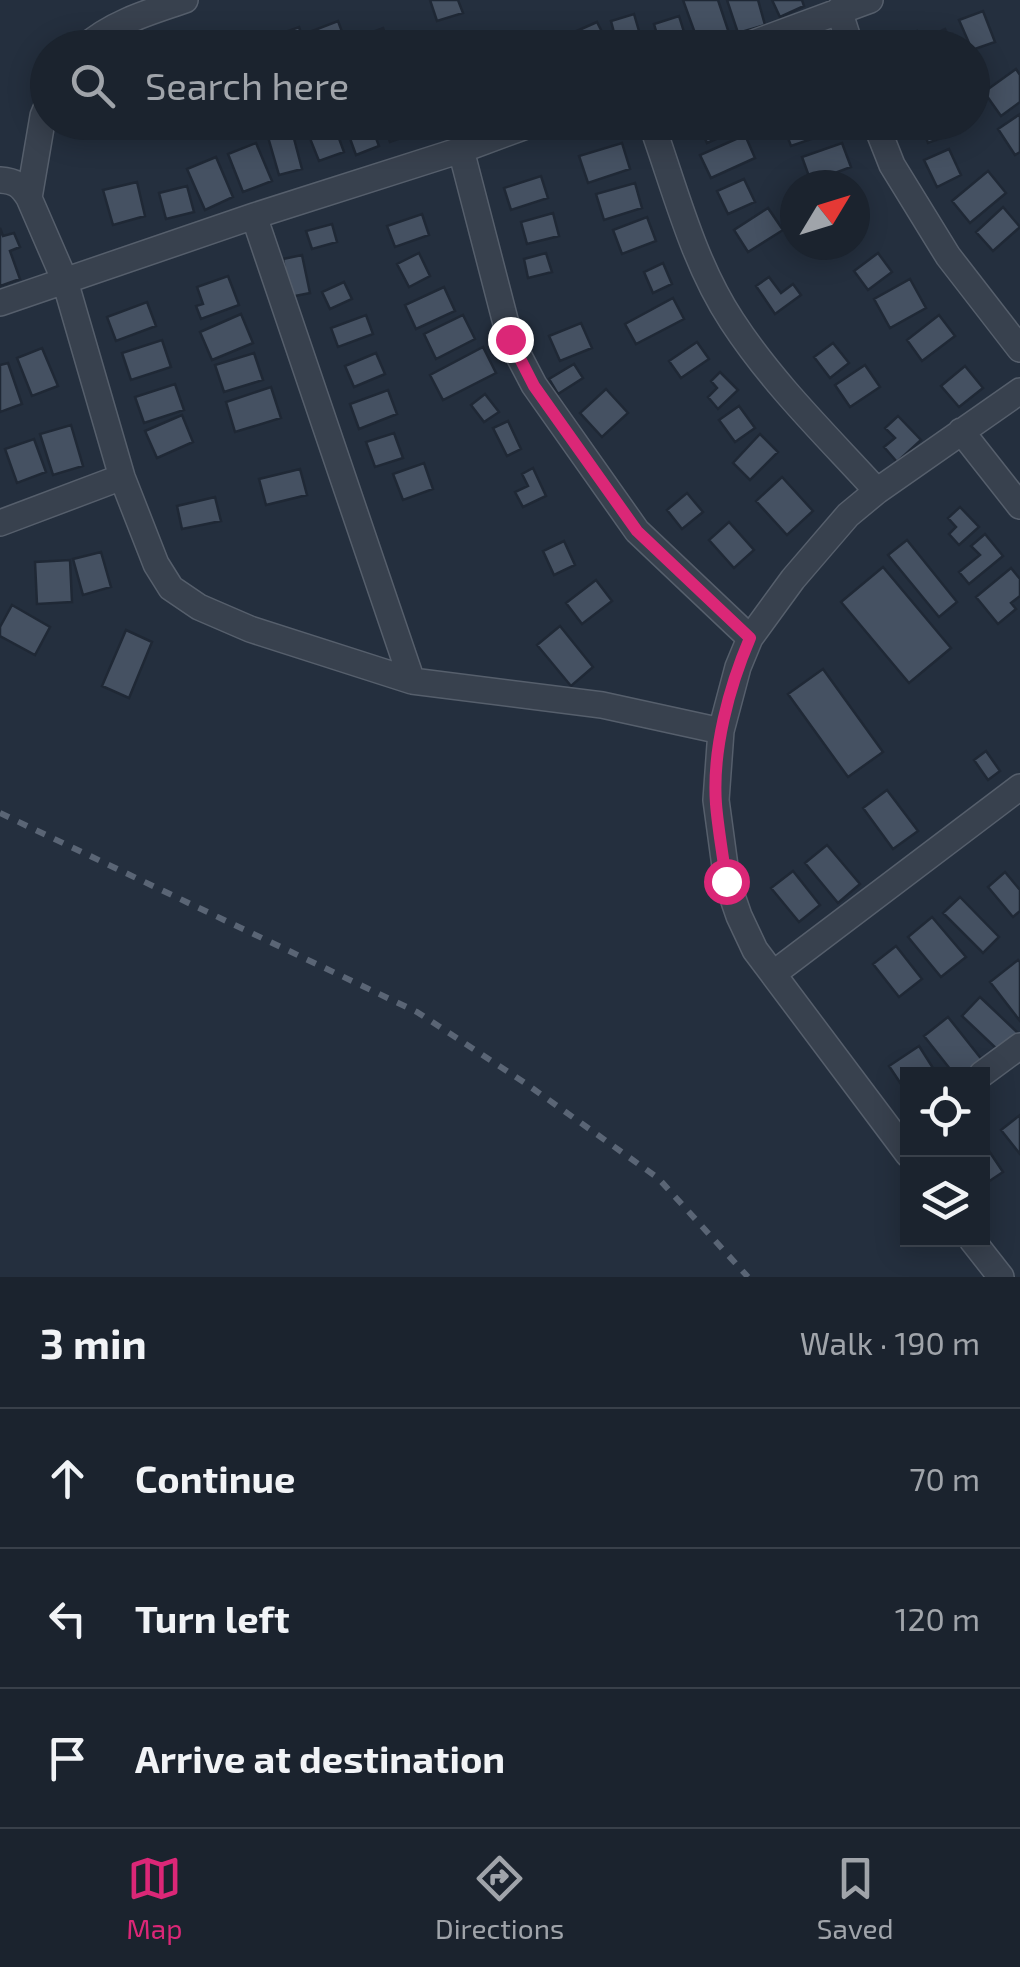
<!DOCTYPE html>
<html lang="en">
<head>
<meta charset="utf-8">
<style>
  body { margin:0; font-family:"Exo 2",sans-serif; background:#282f3a; color:#f1f3f6 }
  .controls { position:absolute; right:30px; bottom:30px; display:grid; overflow:hidden; border-radius:0px; box-shadow:0 5px 25px #0003 }
  .controls button { width:90px; height:90px; display:grid; place-items:center; padding:0; border:0; border-bottom:2px solid #39404a; background:#1b232e; color:#f1f3f6; font:50px sans-serif }
  .compass { position:absolute; left:780px; top:170px; width:90px; height:90px; border-radius:50%; background:#1b232e; box-shadow:0 5px 25px #0003; rotate:52deg }
  .stop { position:absolute; width:30px; height:30px; margin:-22px; border:8px solid #db2777; border-radius:50%; background:#fff }
  .stop.end { background:#db2777; border-color:#fff; box-shadow:0 2px 10px #0008 }
  .list { margin:0; padding:0; list-style:none }
  h2 { display:flex; justify-content:space-between; align-items:center; height:130px; margin:0; padding:0 40px; font-size:42px }
  h2 small { font-size:32px; font-weight:400; color:#a0a4aa }
  .list li { display:grid; grid-template-columns:65px 1fr auto; gap:30px; align-items:center; box-sizing:border-box; height:140px; padding:0 40px; border-top:2px solid #39404a }
  .list b { display:block; font-size:38px; white-space:nowrap }
  .list em { font-size:32px; font-style:normal; color:#a0a4aa }
  .icon { flex:none; width:55px; height:55px; fill:none; stroke:currentColor; stroke-width:2; stroke-linecap:round; stroke-linejoin:round }
  .map { position:relative; flex:none; width:1020px; height:1277px; overflow:hidden }
  .search { position:absolute; background:#1b232e; box-shadow:0 5px 25px #0003; left:30px; right:30px; top:30px; height:110px; display:flex; align-items:center; gap:25px; box-sizing:border-box; padding:0 35px; border-radius:55px; color:#a0a4aa; font-size:38px }
  .sheet { height:550px; background:#1b232e }
  nav { display:flex; justify-content:space-around; align-items:center; box-sizing:border-box; height:140px; border-top:2px solid #39404a; background:#1b232e; font-size:28px; color:#a0a4aa }
  nav a { display:grid; justify-items:center; gap:5px }
  nav .on { color:#db2777 }
  .map>svg:first-child { display:block }
</style>
</head>
<body>
<div class="map">
<svg width="1020" height="1277" viewBox="0 0 1020 1277">
  <rect width="100%" height="100%" fill="#242f3e"/>
  <path fill="#455162" stroke="#1f2835" stroke-width="2.5" d="M 430,0 L 458,0 L 463,13 L 437,21 Z
    M 683,0 L 718,0 L 730,36 L 700,47 Z
    M 727,0 L 758,0 L 765,25 L 738,33 Z
    M 772,0 L 802,0 L 804,6 L 780,17 Z
    M 983,11 L 995,42 L 972,50 L 959,20 Z
    M 634,14 L 644,48 L 618,48 L 611,21 Z
    M 679,16 L 689,48 L 661,48 L 654,24 Z
    M 338,21 L 348,48 L 318,48 L 312,31 Z
    M 597,22 L 610,48 L 576,48 L 570,34 Z
    M 299,27 L 306,48 L 273,48 L 269,38 Z
    M 383,28 L 390,48 L 358,48 L 354,39 Z
    M 945,29 L 955,48 L 900,48 L 897,42 L 917,31 L 922,41 Z
    M 1016,69 L 1020,75 L 1020,102 L 1001,116 L 984,92 Z
    M 1020,114 L 1020,152 L 1015,155 L 998,129 Z
    M 316,122 L 333,122 L 344,152 L 319,161 L 305,126 Z
    M 344,122 L 370,122 L 379,146 L 356,155 Z
    M 382,122 L 407,122 L 412,134 L 390,142 Z
    M 698,122 L 730,122 L 734,131 L 707,143 Z
    M 782,122 L 835,122 L 838,130 L 791,146 Z
    M 920,122 L 961,122 L 963,130 L 928,143 Z
    M 292,131 L 302,169 L 279,175 L 268,137 Z
    M 745,135 L 755,158 L 711,178 L 700,155 Z
    M 256,143 L 272,181 L 243,192 L 228,154 Z
    M 622,143 L 630,169 L 588,183 L 579,156 Z
    M 842,143 L 851,167 L 811,182 L 802,157 Z
    M 949,149 L 961,175 L 937,187 L 924,160 Z
    M 216,157 L 233,197 L 205,210 L 187,169 Z
    M 988,171 L 1006,193 L 970,223 L 952,201 Z
    M 541,176 L 548,198 L 511,210 L 504,188 Z
    M 744,179 L 755,202 L 728,214 L 717,191 Z
    M 137,182 L 145,216 L 113,225 L 103,190 Z
    M 635,183 L 642,208 L 604,220 L 596,194 Z
    M 187,186 L 194,212 L 166,219 L 159,193 Z
    M 1003,207 L 1020,227 L 993,251 L 976,232 Z
    M 768,208 L 783,230 L 748,252 L 734,230 Z
    M 553,213 L 559,236 L 527,244 L 521,222 Z
    M 422,214 L 429,235 L 395,247 L 387,226 Z
    M 647,217 L 656,241 L 622,254 L 613,230 Z
    M 332,224 L 337,242 L 312,249 L 306,231 Z
    M 0,228 L 3,236 L 14,233 L 20,247 L 10,251 L 20,279 L 0,286 Z
    M 419,253 L 430,276 L 409,287 L 397,264 Z
    M 546,253 L 552,272 L 528,278 L 524,259 Z
    M 878,253 L 892,272 L 868,290 L 854,271 Z
    M 302,255 L 310,293 L 290,297 L 283,259 Z
    M 663,263 L 672,284 L 653,293 L 644,272 Z
    M 228,276 L 239,305 L 201,319 L 196,306 L 203,304 L 197,287 Z
    M 769,277 L 781,293 L 793,284 L 801,295 L 775,314 L 756,286 Z
    M 910,279 L 926,308 L 890,328 L 874,299 Z
    M 344,282 L 352,299 L 330,309 L 322,292 Z
    M 444,287 L 455,311 L 416,329 L 405,305 Z
    M 673,298 L 684,319 L 636,344 L 625,324 Z
    M 147,302 L 156,326 L 116,341 L 107,317 Z
    M 241,314 L 253,343 L 212,360 L 200,332 Z
    M 366,315 L 373,334 L 338,347 L 331,328 Z
    M 463,315 L 475,339 L 436,359 L 424,334 Z
    M 939,315 L 955,336 L 922,361 L 907,340 Z
    M 581,323 L 592,348 L 560,361 L 549,336 Z
    M 162,340 L 171,367 L 131,380 L 122,353 Z
    M 697,342 L 709,359 L 681,378 L 669,361 Z
    M 833,343 L 849,363 L 830,378 L 814,357 Z
    M 483,347 L 496,373 L 443,400 L 430,375 Z
    M 42,348 L 58,386 L 32,396 L 17,358 Z
    M 254,353 L 263,380 L 224,392 L 215,365 Z
    M 376,353 L 385,374 L 354,387 L 345,366 Z
    M 8,363 L 22,404 L 0,412 L 0,365 Z
    M 574,364 L 583,378 L 558,394 L 549,379 Z
    M 865,365 L 880,387 L 850,407 L 835,385 Z
    M 965,366 L 983,388 L 959,407 L 941,386 Z
    M 720,372 L 738,390 L 718,409 L 708,397 L 717,388 L 711,381 Z
    M 175,384 L 184,410 L 144,423 L 135,397 Z
    M 271,387 L 281,418 L 235,432 L 226,402 Z
    M 606,389 L 628,413 L 602,437 L 580,413 Z
    M 388,390 L 397,414 L 359,429 L 350,404 Z
    M 485,394 L 499,412 L 484,422 L 471,405 Z
    M 739,406 L 755,428 L 735,442 L 719,420 Z
    M 182,415 L 193,442 L 157,458 L 145,431 Z
    M 898,416 L 921,440 L 897,462 L 884,447 L 895,438 L 885,428 Z
    M 508,421 L 521,449 L 507,456 L 493,428 Z
    M 71,425 L 83,466 L 53,475 L 40,434 Z
    M 394,433 L 403,458 L 375,467 L 366,442 Z
    M 760,434 L 778,452 L 750,480 L 733,463 Z
    M 34,439 L 46,472 L 17,483 L 5,449 Z
    M 424,463 L 433,489 L 403,500 L 393,474 Z
    M 533,468 L 546,496 L 523,507 L 515,492 L 528,486 L 522,474 Z
    M 300,469 L 307,495 L 266,505 L 259,479 Z
    M 782,477 L 813,511 L 787,535 L 756,501 Z
    M 687,493 L 703,512 L 682,529 L 667,510 Z
    M 215,497 L 221,521 L 182,529 L 177,506 Z
    M 960,507 L 979,527 L 959,545 L 949,534 L 956,527 L 948,518 Z
    M 729,522 L 754,550 L 734,568 L 709,540 Z
    M 985,534 L 1003,556 L 969,584 L 959,572 L 980,555 L 971,546 Z
    M 907,540 L 957,602 L 939,617 L 888,555 Z
    M 564,541 L 575,565 L 554,575 L 543,551 Z
    M 101,552 L 111,587 L 83,595 L 73,559 Z
    M 70,560 L 72,602 L 37,604 L 35,562 Z
    M 883,567 L 951,648 L 909,683 L 841,602 Z
    M 1011,568 L 1020,579 L 1020,596 L 1011,603 L 1016,609 L 998,624 L 976,597 Z
    M 596,580 L 612,601 L 582,624 L 566,603 Z
    M 12,605 L 50,627 L 35,655 L 0,636 L 0,627 Z
    M 560,626 L 593,667 L 571,686 L 537,645 Z
    M 126,630 L 152,642 L 129,698 L 102,686 Z
    M 823,669 L 883,752 L 848,777 L 788,694 Z
    M 986,751 L 1000,771 L 988,780 L 974,760 Z
    M 887,790 L 918,831 L 893,849 L 863,808 Z
    M 827,845 L 860,884 L 838,903 L 805,863 Z
    M 793,871 L 820,905 L 799,922 L 771,888 Z
    M 1005,872 L 1020,890 L 1020,911 L 1013,917 L 988,887 Z
    M 960,897 L 999,937 L 983,953 L 943,913 Z
    M 932,917 L 966,957 L 941,977 L 908,937 Z
    M 896,946 L 922,979 L 899,997 L 873,964 Z
    M 1018,960 L 1020,962 L 1020,1021 L 990,982 Z
    M 980,997 L 1018,1033 L 1000,1052 L 962,1016 Z
    M 948,1017 L 983,1061 L 965,1074 L 954,1074 L 924,1036 Z
    M 919,1046 L 933,1068 L 923,1074 L 908,1074 L 908,1084 L 903,1087 L 889,1066 Z
    M 1020,1115 L 1020,1154 L 1001,1130 Z
    M 989,1151 L 1003,1172 L 982,1186 L 982,1155 Z"/>
  <g fill="none" stroke-linecap="round" stroke-linejoin="round">
    <defs>
      <path id="minor" d="M 839,10 L 851,48
        M 84,48 C 111,23 152,11 185,0
        M 740,48 L 870,0
        M 651,122 C 675,189 693,262 732,321 C 773,384 827,436 877,491
        M 875,122 L 892,165 L 948,256 L 1020,349
        M 461,150 L 510,339 L 534,385 L 637,531 L 750,638
        M 0,180 C 15,181 21,185 29,198 L 65,281 L 122,477 L 156,564 L 171,588 L 199,607 L 250,629 L 412,681 L 602,705 L 721,731
        M 29,198 L 43,116 L 48,104
        M 254,216 L 412,681
        M 0,303 L 254,216 L 461,150 L 537,122
        M 961,431 L 1020,506
        M 0,523 L 122,477
        M 773,974 L 1020,787
        M 982,1074 L 1020,1046
        M 908,1154 L 755,950 L 739,916 L 727,881 L 716,800 L 721,731 L 738,667 L 750,638 L 793,579 L 848,515 L 877,491 L 1020,391
        M 972,1240 L 1001,1277"/>
    </defs>
    <use href="#minor" stroke="#565f6c" stroke-width="28"/>
    <use href="#minor" stroke="#38414e" stroke-width="25"/>
    <path stroke="#5a6575" stroke-width="6" stroke-dasharray="10 10" stroke-linecap="butt" d="M 0,813 L 417,1012 L 525,1083 L 658,1178 L 748,1277"/>
  </g>
  <g fill="none" stroke-linecap="round" stroke-linejoin="round">
    <path stroke="#db2777" stroke-width="12" d="M 510,339 L 534,386 L 637,531 L 750,638 C 729,687 712,750 716,804 C 718,829 723,855 726,881"/>
  </g>
</svg>
<div class="controls">
<button><svg class="icon" aria-label="locate" viewBox="0 0 24 24"><circle cx="12" cy="12" r="6"/><path d="M12 2v4M12 18v4M2 12h4M18 12h4"/></svg></button>
<button><svg class="icon" aria-label="layers" viewBox="0 0 24 24"><path d="M12 4l9 5-9 5-9-5zM3 14l9 5 9-5"/></svg></button>
</div>
<svg class="compass" viewBox="-18 -18 36 36"><path d="M0-13l5 13h-10z" fill="#e53935"/><path d="M0 13l5-13h-10z" fill="#a0a4aa"/></svg>
<div class="stop" style="left:726px;top:881px"></div>
<div class="stop end" style="left:510px;top:339px"></div>
<div class="search"><svg class="icon" aria-label="search" viewBox="0 0 24 24"><circle cx="10" cy="10" r="6"/><path d="M15 15l6 6"/></svg>Search here</div>
</div>
<section class="sheet">
<h2>3 min<small>Walk · 190 m</small></h2>
<ul class="list">
<li><svg class="icon" aria-label="ahead" viewBox="0 0 24 24"><path d="M12 20V5M6 11l6-6 6 6"/></svg><div><b>Continue</b></div><em>70 m</em></li>
<li><svg class="icon" aria-label="left" viewBox="0 0 24 24"><path d="M17 20v-9H6M10 6l-5 5 5 5"/></svg><div><b>Turn left</b></div><em>120 m</em></li>
<li><svg class="icon" aria-label="arrive" viewBox="0 0 24 24"><path d="M6 21V4h12l-3 4 3 4H6"/></svg><div><b>Arrive at destination</b></div></li>
</ul>
</section>
<nav>
<a class="on"><svg class="icon" aria-label="map" viewBox="0 0 24 24"><path d="M3 6l6-2 6 2 6-2v14l-6 2-6-2-6 2zM9 4v14M15 6v14"/></svg>Map</a>
<a><svg class="icon" aria-label="directions" viewBox="0 0 24 24"><path d="M12 3l9 9-9 9-9-9zM9 14v-3h6M13 9l2 2-2 2"/></svg>Directions</a>
<a><svg class="icon" aria-label="saved" viewBox="0 0 24 24"><path d="M7 4h10v16l-5-4-5 4z"/></svg>Saved</a>
</nav>
</body>
</html>
